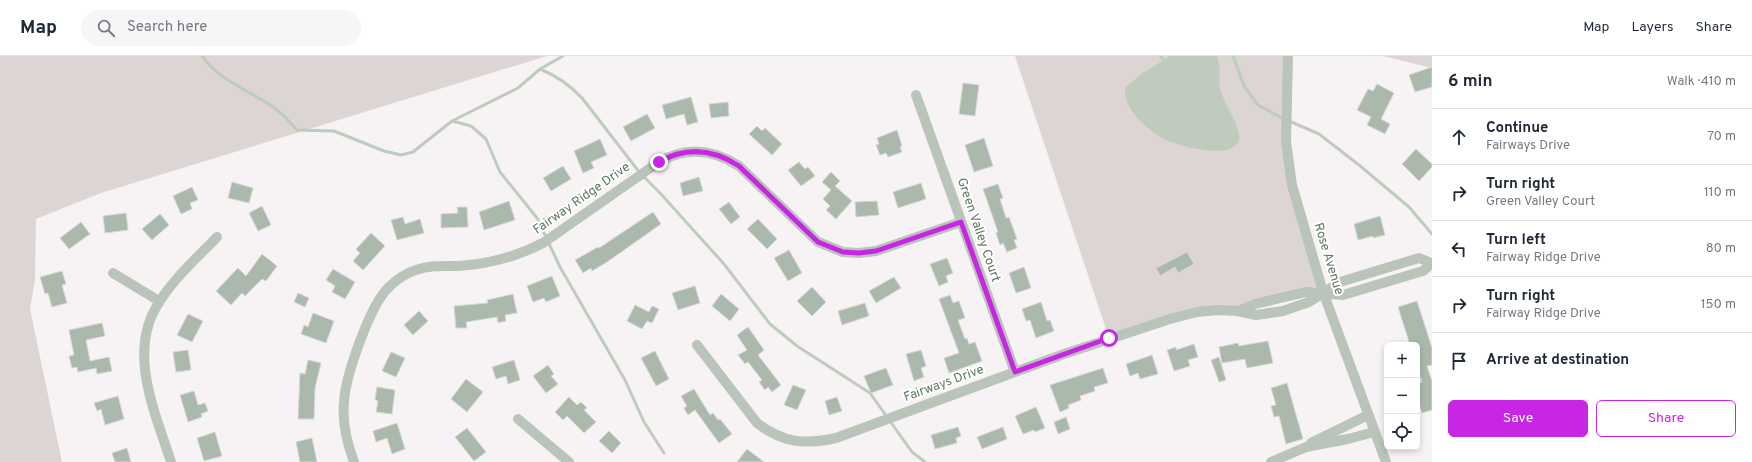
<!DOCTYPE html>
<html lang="en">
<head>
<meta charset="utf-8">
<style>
  body { margin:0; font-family:Overpass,sans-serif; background:#f6f6f7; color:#1f2937 }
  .controls { position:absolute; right:12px; bottom:12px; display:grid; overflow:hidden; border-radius:6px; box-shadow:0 2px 6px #0003 }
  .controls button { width:36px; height:36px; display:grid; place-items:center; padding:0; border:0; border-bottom:1px solid #e0e1e3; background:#fff; color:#1f2937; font:20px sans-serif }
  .stop { position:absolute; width:12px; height:12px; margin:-9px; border:3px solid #c727e3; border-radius:50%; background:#fff }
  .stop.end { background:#c727e3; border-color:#fff; box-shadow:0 1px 4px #0008 }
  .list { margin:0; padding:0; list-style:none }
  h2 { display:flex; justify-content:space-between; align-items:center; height:52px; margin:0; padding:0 16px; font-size:17px }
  h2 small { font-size:13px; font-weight:400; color:#747a83 }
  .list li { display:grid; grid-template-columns:26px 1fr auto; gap:12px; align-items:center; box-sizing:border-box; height:56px; padding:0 16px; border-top:1px solid #e0e1e3 }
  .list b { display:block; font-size:15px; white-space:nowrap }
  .list p { margin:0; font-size:13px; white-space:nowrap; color:#747a83 }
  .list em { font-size:13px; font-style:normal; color:#747a83 }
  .actions { display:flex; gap:8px; padding:12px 16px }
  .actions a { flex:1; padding:9px 0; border:1px solid #c727e3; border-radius:6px; text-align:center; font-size:14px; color:#c727e3 }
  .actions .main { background:#c727e3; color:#fff }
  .icon { flex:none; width:22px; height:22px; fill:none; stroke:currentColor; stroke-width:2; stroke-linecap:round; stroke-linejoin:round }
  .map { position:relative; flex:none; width:1432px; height:406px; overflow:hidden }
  header { display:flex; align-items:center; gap:24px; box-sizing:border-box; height:56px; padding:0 20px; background:#fff; border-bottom:1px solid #e0e1e3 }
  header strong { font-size:19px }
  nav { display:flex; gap:22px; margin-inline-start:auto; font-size:14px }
  .search { width:280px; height:36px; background:#f6f6f7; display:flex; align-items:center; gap:10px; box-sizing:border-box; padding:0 14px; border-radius:22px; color:#747a83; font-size:15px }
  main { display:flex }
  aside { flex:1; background:#fff }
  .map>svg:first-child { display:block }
</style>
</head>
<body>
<header>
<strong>Map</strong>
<div class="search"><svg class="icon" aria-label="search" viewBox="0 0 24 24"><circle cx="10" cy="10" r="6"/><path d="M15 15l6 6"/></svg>Search here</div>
<nav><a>Map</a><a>Layers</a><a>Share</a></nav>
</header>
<main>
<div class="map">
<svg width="1432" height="406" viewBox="0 0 1432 406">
  <rect width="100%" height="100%" fill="#f7f3f5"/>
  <path fill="#dcd5d3" d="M 0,0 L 547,0 L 101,137 L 36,163 L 35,223 L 30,253 L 62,406 L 0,406 Z
    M 1015,0 L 1288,0 L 1286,86 L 1323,236 L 1218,254 L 1109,282 Z
    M 1383,0 L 1432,0 L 1432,12 Z"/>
  <path fill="#bfccbd" d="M 1170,0 L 1217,0 C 1218,3 1219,6 1219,9 C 1221,18 1218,27 1221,36 C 1225,48 1242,74 1239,84 C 1234,104 1184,91 1171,86 C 1153,80 1119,51 1126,31 L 1140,19 Z"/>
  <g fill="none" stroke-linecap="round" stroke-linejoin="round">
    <path stroke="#bfccbd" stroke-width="3" d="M 202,0 C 220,26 254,36 277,54 C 285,60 291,68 297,74 L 334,75 L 384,95 L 401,99 L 413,96 L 452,65 L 518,32 L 540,13 L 563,0
      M 1161,0 L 1164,5
      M 1233,0 L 1244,30 L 1258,49 L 1284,63
      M 540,13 C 557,20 569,28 582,42 L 640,117 L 660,137 L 724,208 L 770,268 L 797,290 L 870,337 L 912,396 L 925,406
      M 452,65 L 471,70 L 486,83 L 500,116 L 537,162 L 560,211 L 625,324 L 644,366 L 664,397
      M 1289,65 L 1319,78 L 1359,109 L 1409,151 L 1432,178"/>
  </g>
  <path fill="#abb9ac" stroke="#d8d6d7" d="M 1432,11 L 1432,31 L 1415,36 L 1409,19 Z
    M 963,27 L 979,29 L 975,60 L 959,58 Z
    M 1377,28 L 1394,37 L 1381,63 L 1390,68 L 1385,78 L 1367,69 L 1371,61 L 1357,54 L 1368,33 L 1373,35 Z
    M 691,41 L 698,66 L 687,69 L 684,58 L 666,63 L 662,49 Z
    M 728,46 L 729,60 L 711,62 L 709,48 Z
    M 647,58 L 655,72 L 631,85 L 623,71 Z
    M 757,70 L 762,75 L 765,72 L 782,88 L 772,99 L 749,78 Z
    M 897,74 L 902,90 L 900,91 L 902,96 L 888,101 L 886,97 L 880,99 L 876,89 L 879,88 L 877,82 Z
    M 984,82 L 993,110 L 974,116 L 965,89 Z
    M 600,83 L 607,99 L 591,106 L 594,112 L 583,117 L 574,95 Z
    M 1416,93 L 1432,108 L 1432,111 L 1419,125 L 1402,108 Z
    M 799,106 L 805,113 L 808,111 L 815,120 L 801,130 L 788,114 Z
    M 563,110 L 571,123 L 551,135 L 543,122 Z
    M 831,116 L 840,125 L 835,130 L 852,145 L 836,163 L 826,154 L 830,150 L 823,143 L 831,134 L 822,126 Z
    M 699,121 L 703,135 L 683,140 L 680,127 Z
    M 232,126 L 253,132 L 249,147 L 228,142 Z
    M 921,127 L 926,143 L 898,152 L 893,136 Z
    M 998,128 L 1003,142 L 1000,143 L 1006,162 L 1009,161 L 1017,183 L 1014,184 L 1017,192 L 1007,196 L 1003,187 L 1000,189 L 996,177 L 998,176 L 983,133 Z
    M 192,131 L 198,144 L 190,147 L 192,153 L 181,158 L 173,140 Z
    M 509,145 L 515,164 L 484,174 L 479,156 Z
    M 877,145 L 879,159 L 856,161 L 855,146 Z
    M 729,146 L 740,161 L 731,168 L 719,153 Z
    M 262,150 L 271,169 L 258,175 L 249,157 Z
    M 457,151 L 467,151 L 468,171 L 441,172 L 441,158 L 458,157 Z
    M 653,156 L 661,168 L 607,206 L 592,215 L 591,212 L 583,217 L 575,204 L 598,191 L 599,192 Z
    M 126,157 L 128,174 L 105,177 L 103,160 Z
    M 160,158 L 169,169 L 152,184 L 142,173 Z
    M 1380,160 L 1385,179 L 1373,182 L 1373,180 L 1358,184 L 1354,168 Z
    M 403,161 L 405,168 L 420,163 L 424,177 L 397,184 L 391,164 Z
    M 758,163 L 777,183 L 767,193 L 747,173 Z
    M 81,166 L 90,178 L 69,193 L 60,182 Z
    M 371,177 L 385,190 L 363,214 L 353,205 L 360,197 L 356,193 Z
    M 789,194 L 802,217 L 788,225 L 774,202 Z
    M 1187,196 L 1194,208 L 1178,217 L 1175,211 L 1160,220 L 1156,212 Z
    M 262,198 L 277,210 L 266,225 L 262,223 L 245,240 L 242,237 L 231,249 L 216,235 L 238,212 L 246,220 Z
    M 947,202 L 953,217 L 946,220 L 948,226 L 939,230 L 930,208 Z
    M 1024,211 L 1031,232 L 1016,237 L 1009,217 Z
    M 333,213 L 355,226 L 345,243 L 332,236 L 335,230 L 326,224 Z
    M 62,215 L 66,228 L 62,229 L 67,247 L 52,251 L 48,237 L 45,238 L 40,221 Z
    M 552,220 L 560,240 L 546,246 L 544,242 L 533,246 L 527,230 Z
    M 894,221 L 901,232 L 876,247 L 869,235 Z
    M 695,230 L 700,247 L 678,254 L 672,237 Z
    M 812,231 L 826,246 L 812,260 L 797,245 Z
    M 298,237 L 309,242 L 305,251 L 294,246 Z
    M 513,238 L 517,257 L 505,259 L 506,265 L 498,267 L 497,261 L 466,266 L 467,272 L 456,272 L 454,250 L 488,247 L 487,244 Z
    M 721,238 L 739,253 L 730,265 L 712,250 Z
    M 950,239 L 953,247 L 959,245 L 965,262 L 958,264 L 965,283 L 967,282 L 969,288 L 975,286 L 982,305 L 949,317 L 944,302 L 959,297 L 939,243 Z
    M 1417,245 L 1432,292 L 1432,309 L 1427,310 L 1432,325 L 1432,354 L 1422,357 L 1417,340 L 1417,328 L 1422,326 L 1417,310 L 1417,289 L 1410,289 L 1398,251 Z
    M 1041,246 L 1047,265 L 1050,264 L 1054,275 L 1036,282 L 1030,264 L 1026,265 L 1022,253 Z
    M 865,247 L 869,260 L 842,269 L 838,255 Z
    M 635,249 L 649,256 L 652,250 L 659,253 L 652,267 L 647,265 L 642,273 L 627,265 Z
    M 419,255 L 428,265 L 413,279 L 404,269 Z
    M 313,257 L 334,265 L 326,287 L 301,278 L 304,269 L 308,271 Z
    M 188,258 L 203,265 L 192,286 L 177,279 Z
    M 102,267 L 105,280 L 86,284 L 90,305 L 109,301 L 112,315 L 97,318 L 96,312 L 78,316 L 77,311 L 72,312 L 69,300 L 74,299 L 69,274 Z
    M 748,271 L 764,294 L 758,299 L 781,329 L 772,336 L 768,331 L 765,334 L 759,326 L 762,324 L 748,306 L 745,308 L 738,299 L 747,294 L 737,279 Z
    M 1268,285 L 1273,307 L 1247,312 L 1245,303 L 1222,307 L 1219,291 L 1238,287 L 1239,290 Z
    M 1194,288 L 1198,301 L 1188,304 L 1190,310 L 1174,315 L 1167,294 L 1176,291 L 1176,294 Z
    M 188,294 L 191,314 L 176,316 L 173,296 Z
    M 921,294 L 926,310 L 921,312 L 924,321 L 914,325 L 906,298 Z
    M 655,295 L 669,323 L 656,330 L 641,302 Z
    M 391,296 L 405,302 L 396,321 L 382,315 Z
    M 1152,299 L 1158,318 L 1140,323 L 1138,317 L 1130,320 L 1126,308 Z
    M 1219,301 L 1226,324 L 1219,326 L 1211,304 Z
    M 308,304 L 321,307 L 315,332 L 314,363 L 298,363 L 300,317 L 305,318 Z
    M 514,304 L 520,324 L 508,328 L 506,320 L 496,323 L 492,311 Z
    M 548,309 L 554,318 L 551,320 L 558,328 L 546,337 L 533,320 Z
    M 886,312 L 893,329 L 871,337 L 864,320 Z
    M 1103,312 L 1108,327 L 1094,331 L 1095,335 L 1080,340 L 1081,344 L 1068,349 L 1069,352 L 1060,356 L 1050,329 Z
    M 466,323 L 483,336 L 467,356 L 451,343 Z
    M 1287,327 L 1303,383 L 1286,388 L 1279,360 L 1274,361 L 1271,350 L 1276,349 L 1271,332 Z
    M 793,329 L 806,334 L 797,354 L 784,349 Z
    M 377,331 L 395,334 L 392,358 L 376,356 L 378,345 L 375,344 Z
    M 694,333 L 710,359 L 713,357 L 718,364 L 720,363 L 732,378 L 719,387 L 695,354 L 688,359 L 684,352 L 687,350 L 681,340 Z
    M 194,335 L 198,349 L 205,347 L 208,355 L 201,358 L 202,361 L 188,366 L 180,339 Z
    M 118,340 L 124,363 L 105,369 L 101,353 L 97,355 L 94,347 Z
    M 569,341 L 577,349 L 581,346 L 587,352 L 584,354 L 596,366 L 584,377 L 567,360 L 563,364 L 555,356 Z
    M 837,341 L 842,355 L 829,359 L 825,345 Z
    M 1036,351 L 1045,372 L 1035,376 L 1034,374 L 1023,378 L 1015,360 Z
    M 1066,361 L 1070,373 L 1058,378 L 1054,366 Z
    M 397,367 L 405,393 L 392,398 L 387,382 L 376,386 L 373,375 Z
    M 958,371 L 961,380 L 956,382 L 957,387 L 935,393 L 931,379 Z
    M 1003,371 L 1007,383 L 982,393 L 977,381 Z
    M 467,372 L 486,396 L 474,405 L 455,381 Z
    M 609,375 L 621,387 L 612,397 L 599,385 Z
    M 215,376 L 222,400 L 204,405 L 197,382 Z
    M 312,382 L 317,406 L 300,406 L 296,386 Z
    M 127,392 L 131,406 L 115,406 L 112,397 Z
    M 747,393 L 764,406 L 737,406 Z"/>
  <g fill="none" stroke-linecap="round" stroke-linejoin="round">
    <path stroke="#bbc4bb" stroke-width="10" d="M 1288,0 L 1286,86 L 1292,129 L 1323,236 L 1386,406
      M 916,39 L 1015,316
      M 113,217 L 159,245
      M 1238,255 L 1255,248 L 1306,236 L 1343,239 L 1423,215 L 1432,207
      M 697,289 L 757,367 C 783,387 805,389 836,382 L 1064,298 L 1170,263 L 1197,256 L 1218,254 L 1237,255 L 1256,259 L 1283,255 L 1309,246 L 1340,226 L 1419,202 L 1431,207
      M 518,363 L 569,406
      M 1311,387 L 1368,359
      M 171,406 C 155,356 126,294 160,245 C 175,221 198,201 217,181
      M 354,406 C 347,387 342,367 344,347 C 345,320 370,250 388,232 C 396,224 406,217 416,214 C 430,209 444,210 458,210 C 489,208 516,201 543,187 L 659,106 C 687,90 713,93 739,110 L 818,186 L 843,196 L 859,197 L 876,195 L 961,166
      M 1271,406 L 1306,391 L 1348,383 L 1374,376"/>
  </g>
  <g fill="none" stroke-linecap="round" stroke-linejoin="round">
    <path stroke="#c727e3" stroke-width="5" d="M 659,106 C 687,90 713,93 739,110 L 818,186 L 843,196 L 859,197 L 876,195 L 961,166 L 1015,316 L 1109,282"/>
  </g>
  <g text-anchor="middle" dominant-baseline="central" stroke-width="4" stroke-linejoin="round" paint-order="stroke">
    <g font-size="13" fill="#5e795f" stroke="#fff">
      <text transform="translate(582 143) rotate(-35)">Fairway Ridge Drive</text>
      <text transform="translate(978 174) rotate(71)">Green Valley Court</text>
      <text transform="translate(1328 203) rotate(73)">Rose Avenue</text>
      <text transform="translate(944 328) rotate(-20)">Fairways Drive</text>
    </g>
  </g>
</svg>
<div class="controls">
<button>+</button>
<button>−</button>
<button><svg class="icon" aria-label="locate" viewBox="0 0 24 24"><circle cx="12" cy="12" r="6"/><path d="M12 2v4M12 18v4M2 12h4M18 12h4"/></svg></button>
</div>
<div class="stop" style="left:1109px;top:282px"></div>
<div class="stop end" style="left:659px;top:106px"></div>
</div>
<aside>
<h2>6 min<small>Walk · 410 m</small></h2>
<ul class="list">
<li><svg class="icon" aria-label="ahead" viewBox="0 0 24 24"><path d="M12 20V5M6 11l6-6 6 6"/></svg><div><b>Continue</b><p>Fairways Drive</p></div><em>70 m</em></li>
<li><svg class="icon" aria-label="right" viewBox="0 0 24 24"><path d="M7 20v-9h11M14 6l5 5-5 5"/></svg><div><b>Turn right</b><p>Green Valley Court</p></div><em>110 m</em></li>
<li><svg class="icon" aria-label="left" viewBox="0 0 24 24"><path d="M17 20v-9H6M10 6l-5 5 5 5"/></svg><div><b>Turn left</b><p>Fairway Ridge Drive</p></div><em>80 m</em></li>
<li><svg class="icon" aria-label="right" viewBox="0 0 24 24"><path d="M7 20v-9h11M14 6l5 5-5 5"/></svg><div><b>Turn right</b><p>Fairway Ridge Drive</p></div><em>150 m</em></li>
<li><svg class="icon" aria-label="arrive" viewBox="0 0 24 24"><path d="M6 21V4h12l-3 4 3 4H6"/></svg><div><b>Arrive at destination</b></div></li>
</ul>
<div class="actions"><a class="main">Save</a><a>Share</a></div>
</aside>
</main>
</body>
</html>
